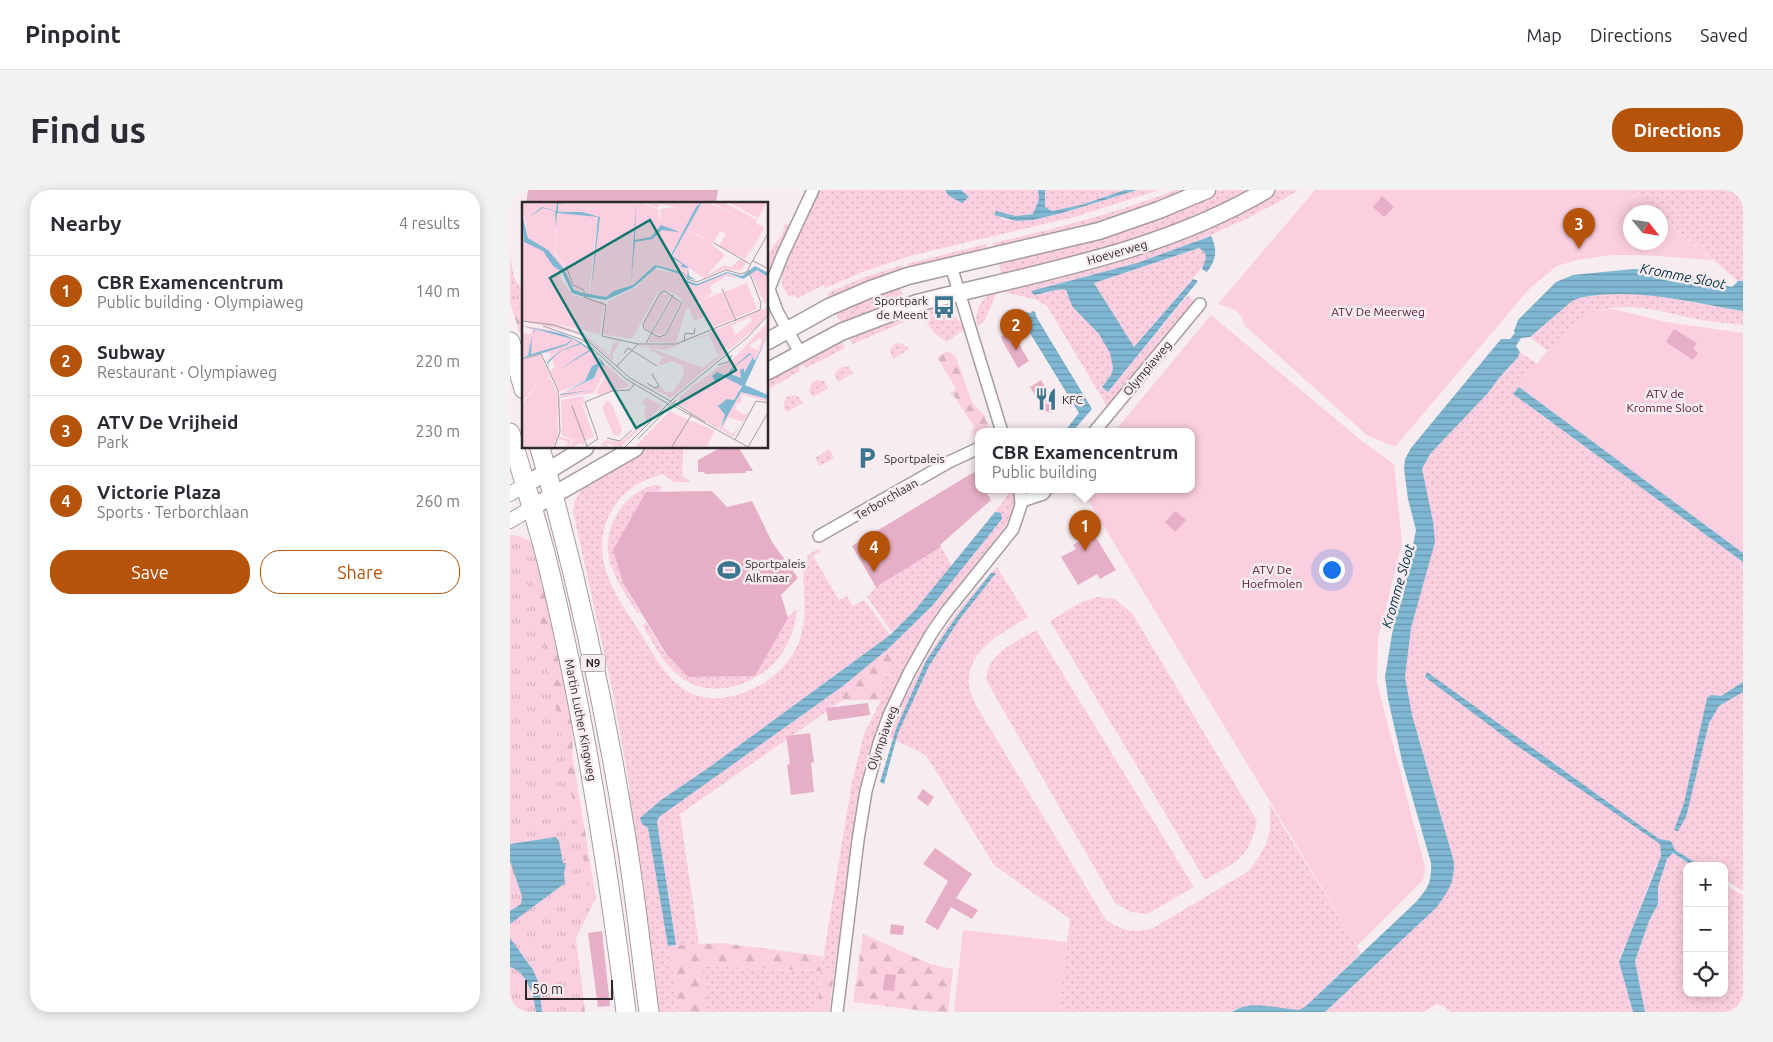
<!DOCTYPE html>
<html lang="en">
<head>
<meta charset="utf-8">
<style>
  body { margin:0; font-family:Ubuntu,sans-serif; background:#f2f2f3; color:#2b2b33 }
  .controls { position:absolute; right:15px; bottom:15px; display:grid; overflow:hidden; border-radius:10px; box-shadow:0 2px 12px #0003 }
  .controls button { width:45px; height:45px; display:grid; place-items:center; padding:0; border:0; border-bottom:1px solid #e1e1e2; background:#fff; color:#2b2b33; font:25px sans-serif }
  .compass { position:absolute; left:1113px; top:15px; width:45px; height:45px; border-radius:50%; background:#fff; box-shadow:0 2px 12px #0003; rotate:120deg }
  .scale { position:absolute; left:15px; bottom:12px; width:88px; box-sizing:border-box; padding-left:5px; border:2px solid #2e2a2c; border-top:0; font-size:14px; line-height:18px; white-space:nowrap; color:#2e2a2c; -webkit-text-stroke:4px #f7ecf0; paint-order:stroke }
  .you { position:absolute; left:821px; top:379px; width:18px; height:18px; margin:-12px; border:4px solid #fff; border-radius:50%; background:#1a73e8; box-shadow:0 0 0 8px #1a73e833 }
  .badge { display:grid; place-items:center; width:32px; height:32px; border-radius:50%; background:#b45309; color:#fff; font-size:16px; font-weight:700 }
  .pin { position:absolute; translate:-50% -41px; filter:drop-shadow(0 1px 2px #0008) }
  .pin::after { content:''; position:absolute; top:26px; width:18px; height:15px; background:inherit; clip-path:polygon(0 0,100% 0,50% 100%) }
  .popup { position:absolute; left:465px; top:238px; width:220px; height:65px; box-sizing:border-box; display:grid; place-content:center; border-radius:10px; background:#fff; filter:drop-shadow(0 1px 4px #0005); font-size:16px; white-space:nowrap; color:#7c7c81 }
  .popup b { font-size:19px; color:#2b2b33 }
  .popup::after { content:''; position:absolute; left:50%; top:100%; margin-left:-10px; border:10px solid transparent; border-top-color:#fff }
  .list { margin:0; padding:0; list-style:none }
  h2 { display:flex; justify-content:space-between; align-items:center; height:65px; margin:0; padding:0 20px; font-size:21px }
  h2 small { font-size:16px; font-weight:400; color:#7c7c81 }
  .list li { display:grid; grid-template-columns:32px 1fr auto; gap:15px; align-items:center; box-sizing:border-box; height:70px; padding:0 20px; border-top:1px solid #e1e1e2 }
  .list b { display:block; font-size:19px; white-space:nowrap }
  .list p { margin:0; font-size:16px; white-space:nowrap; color:#7c7c81 }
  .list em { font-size:16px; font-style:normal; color:#7c7c81 }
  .actions { display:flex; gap:10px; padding:15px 20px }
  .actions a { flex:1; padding:11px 0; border:1px solid #b45309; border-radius:20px; text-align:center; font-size:18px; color:#b45309 }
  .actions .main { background:#b45309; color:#fff }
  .icon { flex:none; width:28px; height:28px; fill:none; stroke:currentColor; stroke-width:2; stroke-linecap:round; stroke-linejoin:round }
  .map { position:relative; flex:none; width:1233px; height:822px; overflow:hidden; border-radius:20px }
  header { display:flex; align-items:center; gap:30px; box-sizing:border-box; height:70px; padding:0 25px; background:#fff; border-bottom:1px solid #e1e1e2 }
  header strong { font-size:24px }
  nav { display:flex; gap:28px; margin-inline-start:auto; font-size:18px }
  .intro { display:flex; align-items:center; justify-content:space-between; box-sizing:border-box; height:120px; padding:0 30px }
  h1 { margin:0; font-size:35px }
  .button { padding:12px 22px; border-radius:20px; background:#b45309; color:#fff; font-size:18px; font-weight:700 }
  main { display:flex; gap:30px; padding:0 30px }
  aside { flex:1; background:#fff; border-radius:20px; box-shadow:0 2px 12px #0003 }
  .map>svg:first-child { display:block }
</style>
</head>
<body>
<header>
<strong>Pinpoint</strong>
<nav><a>Map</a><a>Directions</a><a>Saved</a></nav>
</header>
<div class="intro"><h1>Find us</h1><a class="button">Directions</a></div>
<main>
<aside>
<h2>Nearby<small>4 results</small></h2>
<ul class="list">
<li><span class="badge">1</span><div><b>CBR Examencentrum</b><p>Public building · Olympiaweg</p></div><em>140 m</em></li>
<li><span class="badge">2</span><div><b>Subway</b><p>Restaurant · Olympiaweg</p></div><em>220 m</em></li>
<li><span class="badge">3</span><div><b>ATV De Vrijheid</b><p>Park</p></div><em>230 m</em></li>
<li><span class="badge">4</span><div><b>Victorie Plaza</b><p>Sports · Terborchlaan</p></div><em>260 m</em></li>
</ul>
<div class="actions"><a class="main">Save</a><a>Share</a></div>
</aside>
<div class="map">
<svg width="1233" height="822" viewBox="0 0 1233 822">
  <defs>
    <pattern id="grass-dots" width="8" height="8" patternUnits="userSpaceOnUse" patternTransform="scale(1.25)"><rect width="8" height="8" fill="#fbcfe0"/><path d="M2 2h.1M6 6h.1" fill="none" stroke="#d7b2c0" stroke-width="1.8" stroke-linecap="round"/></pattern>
    <pattern id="forest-firs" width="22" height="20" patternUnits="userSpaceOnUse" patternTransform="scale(1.25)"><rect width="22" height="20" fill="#fbcfe0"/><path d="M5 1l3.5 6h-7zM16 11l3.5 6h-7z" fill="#d7b2c0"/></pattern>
    <pattern id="park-tufts" width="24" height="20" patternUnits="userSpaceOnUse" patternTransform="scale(1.25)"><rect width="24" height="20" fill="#fbcfe0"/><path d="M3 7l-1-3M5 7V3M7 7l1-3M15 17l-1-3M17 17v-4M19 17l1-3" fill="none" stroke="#d7b2c0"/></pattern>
    <pattern id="water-rules" width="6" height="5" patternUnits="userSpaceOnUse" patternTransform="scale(1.25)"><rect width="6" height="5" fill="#80b8d3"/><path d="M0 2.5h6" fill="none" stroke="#6996ab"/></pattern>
  </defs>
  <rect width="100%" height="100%" fill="#f7ecf0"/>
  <path fill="url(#grass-dots)" d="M 310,0 L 435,0 L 436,2 L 459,7 L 451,0 L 528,0 L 529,9 L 523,24 L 506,26 L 486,21 L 492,29 L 506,31 L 523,30 L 552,23 L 627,0 L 649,0 L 568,26 L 400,66 L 355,81 L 315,98 L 314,95 L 288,108 L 282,105 L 279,107 L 272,96 L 272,82 Z
    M 535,0 L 615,0 L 571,15 L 542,21 L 535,17 Z
    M 666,0 L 690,0 L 625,25 L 485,62 L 483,53 C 545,39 606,23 666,0 Z
    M 708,0 L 746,0 L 652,43 L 492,88 L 489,74 L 607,43 L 683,12 Z
    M 765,0 L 788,0 L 776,8 L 734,30 L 678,55 L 627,73 L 521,101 L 528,105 L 549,99 L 556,99 L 557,105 C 572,123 603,153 603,177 C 603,184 597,191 592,197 L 598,202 L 678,105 L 685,112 L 598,218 L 537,116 L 527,110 L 495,102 L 494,100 L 733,17 Z
    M 1119,0 L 1233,0 L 1233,91 L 1228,91 L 1151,26 L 1150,22 L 1147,22 Z
    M 276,34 L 282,35 L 258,86 L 258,64 L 273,43 L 274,35 Z
    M 476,54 L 479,63 L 400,82 L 397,74 Z
    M 690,58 C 696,62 698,67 695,74 L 624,157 L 584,93 Z
    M 0,61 C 2,74 1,91 14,99 L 14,137 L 0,94 Z
    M 392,75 L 395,84 L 321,113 L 318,106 L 318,103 L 352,88 Z
    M 389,94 L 395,113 L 332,136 L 324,120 Z
    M 487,102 L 475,130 L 469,136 L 467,135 C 464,121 472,105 487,102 Z
    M 1112,103 L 1144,106 L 1233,121 L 1233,135 C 1218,133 1202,132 1187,129 C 1155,123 1118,110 1085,122 C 1066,128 1051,147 1038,161 L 1020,147 L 1062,111 L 1069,107 Z
    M 423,117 C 437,119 448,127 454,139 L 437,152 C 422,144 416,133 411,118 Z
    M 405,118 L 408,126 L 343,154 L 339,149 L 344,145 Z
    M 329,147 L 335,158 L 296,178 L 293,175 L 289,177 L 290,181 L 258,200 L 258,186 Z
    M 387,153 L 393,154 L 399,159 L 383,169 C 379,162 379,156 387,153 Z
    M 1010,162 L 1028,174 L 1003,204 L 1233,372 L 1233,701 L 1214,689 L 1214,676 L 1191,676 L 1165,660 L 1161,651 C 1145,670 1132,715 1122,740 C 1118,751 1111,761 1109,772 L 1123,822 L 941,822 L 934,816 L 926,814 L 914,822 L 815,822 L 926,718 L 944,672 L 902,525 L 895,487 L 901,438 L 924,352 L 923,331 L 912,279 L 920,264 L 978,203 L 989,188 L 1008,167 Z
    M 334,176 L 339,177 L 343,183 L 328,192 C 322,185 327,179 334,176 Z
    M 306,190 L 314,191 L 318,198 L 303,207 C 297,201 299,195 306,190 Z
    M 284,205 L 289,207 L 293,213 L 277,222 L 274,218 L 274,212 L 277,207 Z
    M 138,258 L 173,258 L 172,286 L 179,290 L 180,292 L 163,292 L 153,284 C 132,290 115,299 104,317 C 75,362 104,403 129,441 C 141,460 151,481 169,496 C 198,520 244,505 269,481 C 293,458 296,433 294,402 C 294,390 291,379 298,369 L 297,366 L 308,359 L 310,362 L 303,366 L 329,410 L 337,406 L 343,416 L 354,410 L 380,445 L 201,576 L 151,610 L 139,622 L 132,634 L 138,638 L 170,822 L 145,822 L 124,636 L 122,636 L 119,594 L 103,503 L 63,321 L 64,313 L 71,300 Z
    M 319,259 L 324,268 L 310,276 L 305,268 Z
    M 146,295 L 153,297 L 147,302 L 103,360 L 113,393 L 130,423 L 127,423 C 117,405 103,388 99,368 C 92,338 115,300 146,295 Z
    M 502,300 L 505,316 L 501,329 L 420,433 L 399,469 L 371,529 L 354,578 L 324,783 L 311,781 L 307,822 L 197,822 L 191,776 L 311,781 L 342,592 L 354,544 L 371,510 L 372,486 L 384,469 L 378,459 L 423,415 L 492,329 L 491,323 L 485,322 Z
    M 431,357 L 442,376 L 405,420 L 382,442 L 357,407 L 366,397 Z
    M 487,377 L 518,427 C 493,443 456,459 459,495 C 460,502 464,510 467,517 L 596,730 C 614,741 622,744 643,738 L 739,681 C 758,656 763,644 759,613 L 851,763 L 796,816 L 789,820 L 727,818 L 722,822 L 548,822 L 560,729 L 484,675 L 416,565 L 379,547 C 394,503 427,447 456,411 C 466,399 477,388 487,377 Z
    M 587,407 L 605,409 L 622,423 L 747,631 C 739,669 726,672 695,690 L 540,431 L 568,414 Z
    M 287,419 C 286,436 279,455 268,469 C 248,493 207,508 178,492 C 156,480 145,456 133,436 L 136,432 L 156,465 L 178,487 L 245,486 L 278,427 Z
    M 526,440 L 684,697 L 637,724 L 621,722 L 605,713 L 477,492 C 473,465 507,452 526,440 Z
    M 333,496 L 333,510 L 170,624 L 189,755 L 166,755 L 147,632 L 149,627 Z
    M 1162,663 L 1183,676 L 1177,676 L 1177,803 L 1214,803 L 1214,694 L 1233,705 L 1233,822 L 1135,822 L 1125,771 L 1139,731 L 1148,714 L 1148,697 L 1157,669 Z"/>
  <path fill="url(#forest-firs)" d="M 0,94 L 14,137 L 14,157 L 0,112 Z
    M 438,161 L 446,167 L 462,212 L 474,225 L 481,242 L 469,242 L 469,250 L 462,242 L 464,237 L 445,207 L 440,203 L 446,199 L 427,167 Z
    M 0,357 L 32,378 L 60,507 L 63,549 L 62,563 L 86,708 L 66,748 L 75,822 L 61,822 Z
    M 378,459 L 384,469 L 372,486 L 371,510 L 333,510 L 333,496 Z
    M 353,744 L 420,774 L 443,779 L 438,822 L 423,822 L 343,812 Z
    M 211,753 L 312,766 L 311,781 L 324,783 L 319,822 L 307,822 L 311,781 L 192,776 L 197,822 L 170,822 L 158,756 Z"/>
  <path fill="url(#park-tufts)" d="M 0,345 C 24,346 25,359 32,378 L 23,393 L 81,710 L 64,747 L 71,822 L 0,822 Z"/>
  <path fill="#fbcfe0" d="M 805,0 L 1119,0 L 1147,22 L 1120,22 L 1120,52 L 1150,52 L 1151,26 L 1202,70 L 1133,65 L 1101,65 L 1067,70 L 1047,76 L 1020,98 L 885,257 L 857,245 L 735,136 C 731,120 723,119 708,114 Z
    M 1103,119 L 1156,132 L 1233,143 L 1233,363 L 1009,197 C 1029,172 1053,135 1084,122 C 1089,120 1097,120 1103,119 Z
    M 701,125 L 853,252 L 884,274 L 892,353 L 868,449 L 867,493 L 915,677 L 913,690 L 847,756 L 572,300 L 681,300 L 681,242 L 604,242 Z
    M 453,740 L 557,752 L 548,822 L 444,822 Z"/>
  <path fill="url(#water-rules)" d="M 435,0 L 451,0 L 459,7 L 452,13 L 439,6 Z
    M 528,0 L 535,0 L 535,17 L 542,21 L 571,15 L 615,0 L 627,0 L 552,23 L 523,30 L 506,31 L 484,25 L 486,21 L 506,26 L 523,24 L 529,9 Z
    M 701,46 C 708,60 706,70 697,82 L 692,79 C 695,71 700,64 689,58 L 584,93 L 624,157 L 683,89 L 688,91 L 598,202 L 592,197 L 601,185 L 603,178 L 600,163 L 589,144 L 562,116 L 556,100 C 545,98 535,104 524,105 L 521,101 L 627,73 Z
    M 1123,79 L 1142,80 L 1222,97 L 1228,91 L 1233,91 L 1233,121 C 1185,113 1136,100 1088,105 C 1078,106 1070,107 1062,111 L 1020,147 L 1011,148 L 1006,156 L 1010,162 L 1008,167 L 989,188 L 978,203 L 920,264 L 912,279 L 923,331 L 925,352 L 901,438 L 895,487 L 902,525 L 944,672 C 944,694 939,700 926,718 L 815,822 L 722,822 C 739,809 768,819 789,820 L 796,816 L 906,712 C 918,698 922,692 921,673 L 893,575 L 878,509 L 875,487 L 884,432 L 892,410 L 906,340 L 898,309 L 894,279 L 895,269 L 901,258 L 991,149 L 1000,149 L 1005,143 L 1004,141 L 1008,130 L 1046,92 L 1063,85 Z
    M 522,121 L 525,122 L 527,128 L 582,219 L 562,242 L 554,242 L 569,223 L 515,135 L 512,124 L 515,122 L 521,123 Z
    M 1009,197 L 1233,363 L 1233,372 L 1003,204 Z
    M 485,322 L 491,323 L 492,329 L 423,415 L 378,459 L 333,496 L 149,627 L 147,632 L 166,755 L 158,756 L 138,638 L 132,634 L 130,628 L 151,610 L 201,576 L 380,445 L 405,420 Z
    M 481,383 L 486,383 L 449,430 L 419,476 L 388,543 L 374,594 L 370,592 L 386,539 L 416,471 L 447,426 Z
    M 917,482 L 1149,649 L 1161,651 L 1165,660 L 1191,676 L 1183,676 L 1163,663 L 1157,669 L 1148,697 L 1148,714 L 1139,731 L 1125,771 L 1135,822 L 1123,822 L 1109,772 L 1151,666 L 1150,654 L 1003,553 L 915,487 Z
    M 1233,492 L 1233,502 L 1209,516 L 1199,533 L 1176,627 L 1168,641 L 1164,640 L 1174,613 L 1197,508 L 1201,505 L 1211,506 Z
    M 46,647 L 49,651 L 53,673 L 56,673 L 54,684 L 55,693 L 0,734 L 0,721 L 11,714 L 12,706 L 0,671 L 0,654 Z
    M 0,748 L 23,780 L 29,794 L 32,822 L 26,822 C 24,807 17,781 0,777 Z"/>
  <path fill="#e7afc5" d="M 18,0 L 208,0 L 206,14 L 16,14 Z
    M 872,6 L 884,17 L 874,27 L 863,17 Z
    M 1164,139 L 1187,153 L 1183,159 L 1188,163 L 1183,170 L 1156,152 Z
    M 501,144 L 504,146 L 519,171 L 508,178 L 493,152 L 491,146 Z
    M 531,190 L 547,217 L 542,223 L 535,221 L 520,197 Z
    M 210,258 L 229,258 L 243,281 L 236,281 L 236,283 L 195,284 L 194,282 L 188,282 L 188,270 Z
    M 464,282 L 469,289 L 469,300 L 475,300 L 481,310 L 430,355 L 431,357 L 366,397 L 342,356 Z
    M 202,301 L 217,317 L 242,311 L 262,352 L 288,388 L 271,405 L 278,428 L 245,486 L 178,487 L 157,465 L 113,393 L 103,360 L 136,302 Z
    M 665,321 L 676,330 L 665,342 L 655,332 Z
    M 583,343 L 606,380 L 590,389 L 587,384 L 568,395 L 551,367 L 566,359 L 563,355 Z
    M 358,513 L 360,525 L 318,531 L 316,518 Z
    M 300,543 L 304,572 L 301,573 L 304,602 L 281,605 L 277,575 L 280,574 L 276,546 Z
    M 413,599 L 424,607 L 418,616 L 407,608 Z
    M 425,658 L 462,684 L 446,708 L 468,720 L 462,729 L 441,717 L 428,740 L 415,732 L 438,691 L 413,674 Z
    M 381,734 L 394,736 L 393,745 L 380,744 Z
    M 92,741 L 100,816 L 88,817 L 78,743 Z
    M 375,784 L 386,785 L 384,801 L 373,800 Z"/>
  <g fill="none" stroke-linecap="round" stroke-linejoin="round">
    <defs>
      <path id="minor" d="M 441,76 L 492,242
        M 290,163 L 267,121 L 259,99 L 273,64 L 303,0
        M 584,242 L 690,114
        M 512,311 L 533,304 L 536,300
        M 309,346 L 439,272 L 469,258
        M 327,822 L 348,650 L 356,601 L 369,553 L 379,525 L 399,483 L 421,444 L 437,421 L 503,339 L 511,315 L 510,300"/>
      <path id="tertiary" d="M 0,304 L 15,295
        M 0,331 L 21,318"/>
      <path id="secondary" d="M 258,151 L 319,117 L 361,99 L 398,86 L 589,41 L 649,20 L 697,0
        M 258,181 L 331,142 L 407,113 C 525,83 650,63 756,0
        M 15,295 L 75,258
        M 21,318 L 125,258"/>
      <path id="trunk" d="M 0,152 L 14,199
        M 0,243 C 12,284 25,325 36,367 C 73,517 97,669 116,822
        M 30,258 C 66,384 94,512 115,642 C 125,702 131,762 139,822"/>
    </defs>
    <use href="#minor" stroke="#a69ca0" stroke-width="14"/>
    <use href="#tertiary" stroke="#a69ca0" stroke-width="16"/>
    <use href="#secondary" stroke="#a69ca0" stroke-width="19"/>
    <use href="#trunk" stroke="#a69ca0" stroke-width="21"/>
    <use href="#minor" stroke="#fff" stroke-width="11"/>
    <use href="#tertiary" stroke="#fff" stroke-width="14"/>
    <use href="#secondary" stroke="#fff" stroke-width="16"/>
    <use href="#trunk" stroke="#fff" stroke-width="19"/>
  </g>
  <defs>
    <symbol id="bus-bare" viewBox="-9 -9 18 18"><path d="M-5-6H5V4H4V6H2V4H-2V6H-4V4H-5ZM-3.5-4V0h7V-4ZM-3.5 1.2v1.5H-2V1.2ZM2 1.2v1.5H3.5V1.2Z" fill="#3c758f" stroke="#f7ecf0" stroke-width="2.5" paint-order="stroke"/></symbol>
    <symbol id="restaurant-bare" viewBox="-9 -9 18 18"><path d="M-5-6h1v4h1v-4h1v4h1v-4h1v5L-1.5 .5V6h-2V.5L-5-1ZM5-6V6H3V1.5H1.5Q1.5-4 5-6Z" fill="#3c758f" stroke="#f7ecf0" stroke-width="2.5" paint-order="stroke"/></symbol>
    <symbol id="parking-bare" viewBox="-9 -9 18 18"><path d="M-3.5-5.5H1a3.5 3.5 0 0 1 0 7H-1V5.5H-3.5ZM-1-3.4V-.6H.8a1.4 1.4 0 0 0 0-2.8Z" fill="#3c758f" stroke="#f7ecf0" stroke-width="2.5" paint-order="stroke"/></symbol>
    <symbol id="stadium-bare" viewBox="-9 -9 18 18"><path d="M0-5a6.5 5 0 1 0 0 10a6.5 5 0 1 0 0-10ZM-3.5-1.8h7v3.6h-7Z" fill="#3c758f" stroke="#f7ecf0" stroke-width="2.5" paint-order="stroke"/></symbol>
  </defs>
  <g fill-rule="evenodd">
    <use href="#bus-bare" x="418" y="101" width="32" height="32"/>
    <use href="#restaurant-bare" x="520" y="193" width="32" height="32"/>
    <use href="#parking-bare" x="341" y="252" width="32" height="32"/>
    <use href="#stadium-bare" x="203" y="364" width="32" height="32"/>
  </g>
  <g text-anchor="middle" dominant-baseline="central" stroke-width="5" stroke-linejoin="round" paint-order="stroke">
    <rect fill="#f7ecf0" stroke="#6a6467" stroke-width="1" x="70.5" y="464.5" width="25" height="17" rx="4"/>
    <g font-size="11" font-weight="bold" fill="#2e2a2c">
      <text x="83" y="473">N9</text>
    </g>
    <g font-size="12" fill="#2e2a2c" stroke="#f7ecf0">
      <text transform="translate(607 62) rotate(-16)">Hoeverweg</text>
      <text transform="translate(637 178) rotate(-50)">Olympiaweg</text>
      <text transform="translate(376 309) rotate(-30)">Terborchlaan</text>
      <text transform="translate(71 530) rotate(79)">Martin Luther Kingweg</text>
      <text transform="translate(372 548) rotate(-70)">Olympiaweg</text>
    </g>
    <g font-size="12" fill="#2e2a2c" stroke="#f7ecf0" text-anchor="start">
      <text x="418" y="110" text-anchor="end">Sportpark<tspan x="418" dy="14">de Meent</tspan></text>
      <text x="552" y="209">KFC</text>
      <text x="374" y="268">Sportpaleis</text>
      <text x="235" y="373">Sportpaleis<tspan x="235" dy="14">Alkmaar</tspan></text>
    </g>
    <g font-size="12" fill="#531334" stroke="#f7ecf0">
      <text x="868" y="121">ATV De Meerweg</text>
      <text x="1155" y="203">ATV de<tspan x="1155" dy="14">Kromme Sloot</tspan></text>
      <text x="762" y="379">ATV De<tspan x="762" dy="14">Hoefmolen</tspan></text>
    </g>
    <g font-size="14" font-style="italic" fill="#003245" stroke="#f7ecf0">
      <text transform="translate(1173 86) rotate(11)">Kromme Sloot</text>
      <text transform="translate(888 396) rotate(-74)">Kromme Sloot</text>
    </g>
  </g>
  <g transform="translate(12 12)">
    <rect width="246" height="246" fill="#f7ecf0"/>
    <path d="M 0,0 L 117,0 L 136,7 L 137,20 L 139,7 L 154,5 L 138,2 L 136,6 L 120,0 L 178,0 L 148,54 L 166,66 L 165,76 L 159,70 L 132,63 L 111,83 L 92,89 L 84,95 L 63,92 L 63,89 L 68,89 L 76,18 L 59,11 L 35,11 L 33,52 L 42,63 L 53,85 L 61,88 L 61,91 L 55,90 L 26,48 L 6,36 ZM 184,0 L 213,13 L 205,28 L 199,27 L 205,30 L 215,15 L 238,27 L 223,57 L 197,44 L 204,32 L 198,29 L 190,43 L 203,53 L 184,74 L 169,62 L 183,40 L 175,50 L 160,41 L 167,29 L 187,40 L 168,27 ZM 0,36 L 21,49 L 39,70 L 31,121 L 61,131 L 87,153 L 92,141 L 97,139 L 80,135 L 99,138 L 91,152 L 91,159 L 60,132 L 0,119 ZM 235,68 L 246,75 L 244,104 L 229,72 ZM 147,69 L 158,72 L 163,80 L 172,83 L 177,95 L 192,91 L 164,107 L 154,141 L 126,140 L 130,133 L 142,135 L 161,102 L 159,96 L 145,88 L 135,90 ZM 139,91 L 149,93 L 129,130 L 123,126 L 122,120 ZM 151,94 L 158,102 L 141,133 L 131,131 ZM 246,105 L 246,111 L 236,124 L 149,196 L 109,175 L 133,187 L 137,183 L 143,190 L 151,190 L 162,173 L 161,164 L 150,159 L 140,163 L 136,163 L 141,155 L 127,148 L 129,146 L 181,166 L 228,127 ZM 0,123 L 32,129 L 57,139 L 108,184 L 77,193 L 74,191 L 84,173 L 83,170 L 72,191 L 38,196 L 38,235 L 50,238 L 46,246 L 32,246 L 36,240 L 34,246 L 44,246 L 46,240 L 37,237 L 37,193 L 72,176 L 76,162 L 81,160 L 70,164 L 63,179 L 37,190 L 28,169 L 33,165 L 30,157 L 24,158 L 29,155 L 28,151 L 21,151 L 33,147 L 8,152 L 10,134 L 6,153 L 0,155 L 0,131 L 9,132 L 10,128 ZM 209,123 L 214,134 L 195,148 L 187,133 L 143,148 L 115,144 L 160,142 ZM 13,153 L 19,154 L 35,190 L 36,234 L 30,246 L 0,246 L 0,202 L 24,173 L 0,200 L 0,158 ZM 219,190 L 246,197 L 246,200 L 219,192 L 219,201 L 215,201 L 213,207 L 222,213 L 227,211 L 221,220 L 207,215 L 201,225 L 210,232 L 218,224 L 211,235 L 198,227 ZM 124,195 L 140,203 L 122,223 L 97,246 L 88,242 L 83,242 L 89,246 L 78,243 L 84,238 L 91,240 L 86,238 L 99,240 L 124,219 L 122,207 L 125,206 L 120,201 ZM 85,199 L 89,201 L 100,228 L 97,234 L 91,232 L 80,205 Z" fill="#fbcfe0"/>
    <path d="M 180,0 L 184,0 L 168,27 L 189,38 L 167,29 L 160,41 L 175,50 L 183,39 L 186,41 L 169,62 L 184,74 L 202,63 L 209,65 L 218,57 L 224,60 L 219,69 L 203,67 L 182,76 L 150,55 ZM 189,0 L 201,0 L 235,18 L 234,21 L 242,26 L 224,58 L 237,27 L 215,15 L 206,31 L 199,27 L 205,27 L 213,13 ZM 206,71 L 216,77 L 205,74 L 189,83 L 188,88 L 191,90 L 178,95 L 173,91 L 172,83 ZM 246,105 L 228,127 L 195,153 L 187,131 ZM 228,115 L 230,119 L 195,148 L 188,133 ZM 246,120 L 246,133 L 239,148 L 236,147 L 240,138 L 237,136 L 218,152 L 178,213 L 158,200 L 158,195 L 172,183 L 211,157 ZM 61,194 L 63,206 L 58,198 L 43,204 L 45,218 L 41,220 L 45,232 L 50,230 L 53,239 L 60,236 L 64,244 L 56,241 L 52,246 L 47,246 L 51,238 L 40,233 L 39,198 Z" fill="#fbcfe0" fill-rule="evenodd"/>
    <path d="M 225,143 L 238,149 L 196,227 L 156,202 L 158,195 L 195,166 L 212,158 ZM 171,219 L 193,229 L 184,246 L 155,246 Z" fill="#fbcfe0"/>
    <path d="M 184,0 L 207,10 L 191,40 L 168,27 ZM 206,0 L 240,0 L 244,2 L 236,16 ZM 35,11 L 76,15 L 67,89 L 53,85 L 44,64 L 34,52 ZM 215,15 L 238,27 L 222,56 L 199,44 ZM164 40a7 7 0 1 1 14 0a7 7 0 1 1-14 0ZM 188,42 L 201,53 L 184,73 L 171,62 ZM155 52a7 7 0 1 1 14 0a7 7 0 1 1-14 0ZM 132,67 L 147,70 L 110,137 L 80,132 L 86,99 L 113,86 ZM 38,75 L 50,93 L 83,100 L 78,132 L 31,121 ZM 225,81 L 235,107 L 213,116 L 202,90 ZM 200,90 L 206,103 L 191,110 L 206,104 L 212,117 L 189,126 L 184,114 L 172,119 L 167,105 L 178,101 L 184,113 L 178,99 ZM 58,198 L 72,235 L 61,239 L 59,236 L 53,239 L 50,230 L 45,232 L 41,220 L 45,218 L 43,204 ZM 148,209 L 170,220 L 155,246 L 112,246 Z" fill="#fbcfe0"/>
    <path d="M 35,0 L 49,0 L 36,2 L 36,10 L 60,10 L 78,15 L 69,90 L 76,15 L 35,11 L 34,26 L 33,9 L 21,6 L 6,16 L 20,5 L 34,9 ZM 114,0 L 113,38 L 129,35 L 139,23 L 158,30 L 140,28 L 130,37 L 113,40 L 109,81 ZM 180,0 L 150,54 L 166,65 L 167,74 L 174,78 L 165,76 L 166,66 L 159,65 L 160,62 L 148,55 L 174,5 ZM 0,12 L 6,36 L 26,48 L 42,67 L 52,88 L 61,91 L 84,95 L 92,89 L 111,83 L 133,63 L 159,70 L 164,78 L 175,82 L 205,70 L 220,74 L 233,64 L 246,71 L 246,75 L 235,68 L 221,77 L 206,71 L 174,84 L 163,80 L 158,72 L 135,65 L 112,85 L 84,98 L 59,94 L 50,91 L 40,70 L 31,64 L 21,49 L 2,40 ZM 0,124 L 27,129 L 41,132 L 55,138 L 66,145 L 81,160 L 83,165 L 78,161 L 72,176 L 38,192 L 72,188 L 39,193 L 38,192 L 63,179 L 70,164 L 79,160 L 76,155 L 68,149 L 35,169 L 67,148 L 59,142 L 39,149 L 26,161 L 27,168 L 25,160 L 38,149 L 58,141 L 51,137 L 45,143 L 21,151 L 0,156 L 6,153 L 10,134 L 9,152 L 44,142 L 50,137 L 13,127 L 11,133 L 12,127 ZM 246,133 L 223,183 L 246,193 L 246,197 L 219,190 L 198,227 L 203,213 L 196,204 L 205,197 L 212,198 L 220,184 L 200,174 L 194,180 L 190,174 L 195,170 L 205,174 L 209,167 L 228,151 L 233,159 ZM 229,152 L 231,155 L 222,171 L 222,166 L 218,168 L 219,176 L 209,172 L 211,166 Z" fill="#80b8d3" fill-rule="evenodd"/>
    <path fill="none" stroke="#a79ea2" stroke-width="1" d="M 192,41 L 228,62M 231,59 L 247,67M 44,64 L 51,83 L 62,88 L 62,95 L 84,103 L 80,134 L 116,142 L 154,142 L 238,108 L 239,101 L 226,67 L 247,30M 161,70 L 165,77 L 175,80 L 204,68 L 219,72 L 226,69M 200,87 L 214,119M 143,89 L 160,101 L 143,133 L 137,135 L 122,127 L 121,122 L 138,91 ZM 0,119 L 32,123 L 58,132 L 108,176 L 150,200M 21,124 L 61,138 L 104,177 L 148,203M 162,140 L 163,131 L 172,132 L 173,126M 124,141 L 151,93M 102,151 L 106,146 L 135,164M 0,157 L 19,152 L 36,188 L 38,230 L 32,246M 196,163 L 206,160 L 210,153M 94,165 L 116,142M 125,181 L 133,186 L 137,184 L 130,172M 152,201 L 183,220M 150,203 L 228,246M 50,204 L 65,244M 85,236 L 98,239 L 110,228M 116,237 L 154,198M 213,238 L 234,199 L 247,201M 226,245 L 247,209M 62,246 L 76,237 L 63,200 L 90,189 L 108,188 L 112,182M 102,246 L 154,194 L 226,135 L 247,112M 149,246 L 170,212"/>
    <path fill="#0f766e" fill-opacity="0.15" stroke="#0f766e" stroke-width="2.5" d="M 128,18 L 214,168 L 114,226 L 28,76 Z"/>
    <rect width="246" height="246" fill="none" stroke="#2e2a2c" stroke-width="2.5"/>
  </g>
</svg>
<div class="controls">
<button>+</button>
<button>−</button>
<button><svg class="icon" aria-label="locate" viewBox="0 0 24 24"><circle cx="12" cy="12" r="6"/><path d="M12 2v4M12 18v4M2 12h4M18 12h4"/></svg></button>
</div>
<svg class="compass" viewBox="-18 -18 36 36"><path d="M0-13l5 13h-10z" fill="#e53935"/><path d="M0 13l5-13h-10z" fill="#7c7c81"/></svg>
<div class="scale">50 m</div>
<div class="you"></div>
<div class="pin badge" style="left:575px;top:361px">1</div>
<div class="popup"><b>CBR Examencentrum</b>Public building</div>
<div class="pin badge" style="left:506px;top:160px">2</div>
<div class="pin badge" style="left:1069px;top:59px">3</div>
<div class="pin badge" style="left:364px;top:382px">4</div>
</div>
</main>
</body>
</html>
